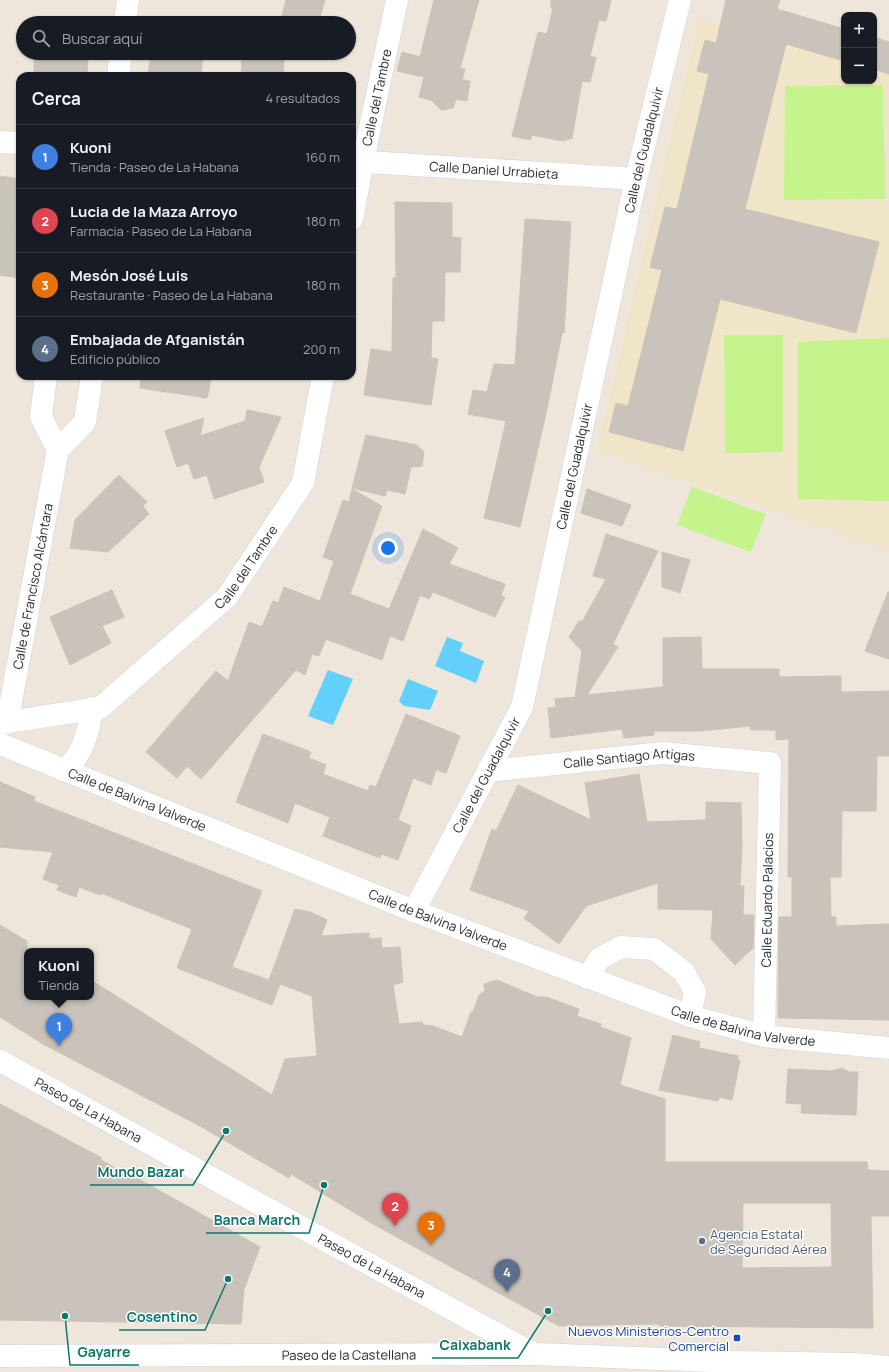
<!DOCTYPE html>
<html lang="es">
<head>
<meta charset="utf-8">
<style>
  body { margin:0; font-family:Manrope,sans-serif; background:#242831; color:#f1f3f6 }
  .controls { position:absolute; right:12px; top:12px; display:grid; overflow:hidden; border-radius:8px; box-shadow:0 1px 3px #0004 }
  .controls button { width:36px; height:36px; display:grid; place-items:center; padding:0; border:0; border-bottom:1px solid #363941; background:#171b24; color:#f1f3f6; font:20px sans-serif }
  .you { position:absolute; left:388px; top:548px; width:14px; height:14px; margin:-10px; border:3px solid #fff; border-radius:50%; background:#1a73e8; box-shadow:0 0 0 6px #1a73e833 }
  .badge { display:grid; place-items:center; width:26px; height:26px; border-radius:50%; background:#3757ff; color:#fff; font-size:13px; font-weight:700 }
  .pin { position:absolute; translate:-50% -33px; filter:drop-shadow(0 1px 2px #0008) }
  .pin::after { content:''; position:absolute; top:21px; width:14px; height:12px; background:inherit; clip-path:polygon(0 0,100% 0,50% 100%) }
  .popup { position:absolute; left:24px; top:948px; width:70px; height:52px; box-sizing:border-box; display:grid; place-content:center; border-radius:8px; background:#171b24; filter:drop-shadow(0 1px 3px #0005); font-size:13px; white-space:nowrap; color:#9ea1a6 }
  .popup b { font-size:15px; color:#f1f3f6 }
  .popup::after { content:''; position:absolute; left:50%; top:100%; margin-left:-8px; border:8px solid transparent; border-top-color:#171b24 }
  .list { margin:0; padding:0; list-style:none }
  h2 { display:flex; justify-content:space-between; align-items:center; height:52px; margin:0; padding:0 16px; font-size:17px }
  h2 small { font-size:13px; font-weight:400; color:#9ea1a6 }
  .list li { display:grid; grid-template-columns:26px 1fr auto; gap:12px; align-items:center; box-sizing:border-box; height:64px; padding:0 16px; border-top:1px solid #363941 }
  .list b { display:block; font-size:15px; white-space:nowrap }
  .list p { margin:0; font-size:13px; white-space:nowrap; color:#9ea1a6 }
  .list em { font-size:13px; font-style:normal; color:#9ea1a6 }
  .icon { flex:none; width:22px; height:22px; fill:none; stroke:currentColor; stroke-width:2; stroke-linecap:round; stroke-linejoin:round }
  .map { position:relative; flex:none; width:889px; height:1372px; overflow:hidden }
  .search { position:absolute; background:#171b24; box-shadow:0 1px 3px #0004; left:16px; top:16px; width:340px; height:44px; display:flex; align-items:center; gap:10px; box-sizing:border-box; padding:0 14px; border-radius:22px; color:#9ea1a6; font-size:15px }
  .panel { position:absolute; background:#171b24; box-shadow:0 1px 3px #0004; left:16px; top:72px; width:340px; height:308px; border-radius:12px }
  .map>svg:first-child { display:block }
</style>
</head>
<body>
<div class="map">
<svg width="889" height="1372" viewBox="0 0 889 1372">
  <rect width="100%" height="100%" fill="#eee6db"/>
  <path fill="#f1e5c9" d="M 699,19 L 844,61 L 844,81 L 874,81 L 874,69 L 889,74 L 889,551 L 597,450 Z"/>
  <path fill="#c5f38c" d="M 883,85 L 885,199 L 784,200 L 785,86 Z
    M 724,335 L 783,335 L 783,452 L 725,453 Z
    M 889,338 L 889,501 L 798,499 L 798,342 Z
    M 692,487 L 766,514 L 751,552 L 677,525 Z"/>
  <path fill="#63cffb" d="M 447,637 L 463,643 L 460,651 L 484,661 L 476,683 L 435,666 Z
    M 328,670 L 353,679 L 333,725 L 308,716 Z
    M 408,679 L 438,691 L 430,710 L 404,706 L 399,701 Z"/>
  <path fill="#c9c3bb" stroke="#cac3b4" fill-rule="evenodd" d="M 286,0 L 325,0 L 318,23 L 280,23 Z
    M 434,0 L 479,0 L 460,68 L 465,69 L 462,80 L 470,81 L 467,101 L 456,99 L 453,108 L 441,110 L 431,100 L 419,97 L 424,77 L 397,71 L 402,52 L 420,57 Z
    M 551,0 L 611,0 L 606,21 L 599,20 L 590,56 L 596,58 L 590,82 L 582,81 L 572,138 L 563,141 L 532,135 L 530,140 L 512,136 L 538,32 L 547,34 L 553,8 L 551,8 Z
    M 726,0 L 780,0 L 777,9 L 844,29 L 844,61 L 786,44 L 745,209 L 879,242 L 856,333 L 720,299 L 683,451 L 609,432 L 616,403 L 628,406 L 662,270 L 650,267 L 665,207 L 677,209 L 709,74 L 697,71 L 705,40 L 716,43 Z
    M 874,37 L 889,42 L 889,74 L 874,69 Z
    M 34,53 L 88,53 L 87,76 L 34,76 Z
    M 151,53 L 203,53 L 201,76 L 148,76 Z
    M 242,53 L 284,56 L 283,76 L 241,76 Z
    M 0,176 L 20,179 L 20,198 L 15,231 L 20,232 L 20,278 L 0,275 Z
    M 395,202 L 452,203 L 452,237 L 461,238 L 460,272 L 445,272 L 444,321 L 432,321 L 431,358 L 438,359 L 431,405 L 364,395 L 371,349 L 392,352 L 393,278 L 396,278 Z
    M 525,219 L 571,222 L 564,333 L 562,333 L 547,409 L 520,527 L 484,518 L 506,421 L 468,414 L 473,390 L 487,392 L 494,364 L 515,365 Z
    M 141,376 L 212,376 L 207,398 L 140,388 Z
    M 247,410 L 281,417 L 259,467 L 264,482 L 214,499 L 207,475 L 194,479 L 188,463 L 177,467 L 165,431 L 204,418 L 200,436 L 245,421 Z
    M 366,435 L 417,445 L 424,452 L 422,466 L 411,467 L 405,494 L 387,490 L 385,496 L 352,488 Z
    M 119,475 L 147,502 L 143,506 L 149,514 L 108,552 L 70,548 L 75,520 Z
    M 352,489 L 382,506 L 350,594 L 389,609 L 423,529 L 458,548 L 449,564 L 505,584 L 501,596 L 505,597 L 495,617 L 433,592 L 429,599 L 420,595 L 403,641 L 390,636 L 382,660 L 326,639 L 319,656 L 312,654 L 305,675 L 296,670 L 201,779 L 187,766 L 177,778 L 146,752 L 216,671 L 228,681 L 249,622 L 262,627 L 273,601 L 278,603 L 284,587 L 320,601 L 334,561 L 323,557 L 343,500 L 349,502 Z
    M 587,489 L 631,505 L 622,526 L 581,513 Z
    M 606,534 L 658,551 L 613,644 L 618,647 L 587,695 L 663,687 L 663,638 L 701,637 L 702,669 L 779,669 L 779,677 L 841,676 L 841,692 L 889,691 L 889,756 L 877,756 L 876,811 L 842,811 L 841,877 L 830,877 L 831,917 L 836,917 L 836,926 L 889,924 L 889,1020 L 778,1018 L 779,917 L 792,917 L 792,877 L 788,877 L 789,739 L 776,740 L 776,730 L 751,730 L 750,726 L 701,731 L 654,731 L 654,735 L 624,738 L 622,729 L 551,738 L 548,708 L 556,707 L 555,699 L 575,697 L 582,651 L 569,637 L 579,621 L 582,622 L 606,579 L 593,576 Z
    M 662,552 L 690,560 L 680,593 L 662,587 Z
    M 112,590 L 124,617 L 102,626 L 111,643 L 70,665 L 50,617 Z
    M 888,592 L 889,592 L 889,659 L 865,651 Z
    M 406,714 L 460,736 L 446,773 L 436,770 L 431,785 L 413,778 L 398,820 L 411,826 L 398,860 L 381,854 L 380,858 L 323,836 L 330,817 L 295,803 L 288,823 L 236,802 L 263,734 L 311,752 L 309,758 L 326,765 L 323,774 L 368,791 L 370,785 L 376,787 Z
    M 639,774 L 647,822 L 706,820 L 706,802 L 741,803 L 742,846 L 740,886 L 744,886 L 743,915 L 754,915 L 753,948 L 735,965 L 711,939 L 713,910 L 658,909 L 658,883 L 586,906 L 559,944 L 524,918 L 529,911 L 470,890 L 492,829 L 496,831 L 518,785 L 591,820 L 585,783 Z
    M 0,782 L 35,797 L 34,801 L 262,891 L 232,967 L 280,984 L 272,1005 L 177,968 L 192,929 L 101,893 L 100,895 L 79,887 L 76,897 L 57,890 L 59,885 L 43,879 L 53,852 L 0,847 Z
    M 295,909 L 310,912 L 327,920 L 321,936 L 369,933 L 369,939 L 381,938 L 382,948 L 400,947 L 403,982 L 393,985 L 399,1024 L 422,1022 L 423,1025 L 433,1026 L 462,1037 L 471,1012 L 473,1012 L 479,995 L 485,991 L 484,984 L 497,980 L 537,997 L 546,997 L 579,1009 L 577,1016 L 601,1024 L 600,1027 L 631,1038 L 620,1085 L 665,1099 L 665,1162 L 867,1162 L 868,1170 L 889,1171 L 889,1216 L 871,1216 L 873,1328 L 660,1326 L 660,1324 L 559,1326 L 373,1224 L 291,1174 L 289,1178 L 200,1126 L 43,1044 L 0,1017 L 0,925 L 27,941 L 27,997 L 91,997 L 91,980 L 272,1095 L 285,1059 L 317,1056 L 312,996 L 269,980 ZM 743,1203 L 831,1203 L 832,1267 L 742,1268 Z
    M 673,1035 L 700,1042 L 699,1048 L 738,1056 L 738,1060 L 740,1060 L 732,1100 L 719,1097 L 718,1101 L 659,1090 Z
    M 841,1068 L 849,1072 L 858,1072 L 856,1115 L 801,1113 L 802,1104 L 786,1103 L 788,1069 L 832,1071 Z
    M 0,1104 L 102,1158 L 101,1160 L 136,1180 L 137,1178 L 260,1247 L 244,1289 L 241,1324 L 0,1320 Z"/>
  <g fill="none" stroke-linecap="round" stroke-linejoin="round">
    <defs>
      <g id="minor">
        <path d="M 125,23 L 128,0"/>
        <path d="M 118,76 L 121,53"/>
        <path d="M 0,142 L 20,143"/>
        <path id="s1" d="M 352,161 L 636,179"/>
        <path id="s2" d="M 352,219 L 363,161 L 397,0"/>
        <path d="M 46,376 L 41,417 L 58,450"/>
        <path d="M 58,450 L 85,422 L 92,376"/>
        <path id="s3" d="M 0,723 L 100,708 L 227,597 L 303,483 L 323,376"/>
        <path id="s4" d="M 7,723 L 58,450"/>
        <path id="s5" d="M 0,744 L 414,911 L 690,1016 L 764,1036 L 889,1048"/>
        <path d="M 63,770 C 83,758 89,730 92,708"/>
        <path id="s6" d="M 488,771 L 663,753 L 770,763 L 764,1036"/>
        <path id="s7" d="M 414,911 L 522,707 L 636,179 L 680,0"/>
        <path d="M 588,978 L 599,959 L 621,947 L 654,949 L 684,972 L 695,992 L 690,1016"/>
        <path id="s8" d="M 299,1226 L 532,1353"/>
        <path id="s9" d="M 0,1356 L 535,1354 L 737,1362 L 855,1364 L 889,1367"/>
      </g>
      <g id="tertiary">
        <path id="s10" d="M 0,1061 L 299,1226"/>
      </g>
    </defs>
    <use href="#minor" stroke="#d0d3e5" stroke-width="23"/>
    <use href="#tertiary" stroke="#d0d3e5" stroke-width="23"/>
    <use href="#minor" stroke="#fff" stroke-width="22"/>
    <use href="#tertiary" stroke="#fff" stroke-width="22"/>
  </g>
  <circle fill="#5c6f8a" stroke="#fff" stroke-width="1.5" cx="702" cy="1241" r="4"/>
  <rect fill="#1a4fb4" stroke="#fff" stroke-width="1.5" x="733" y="1334" width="8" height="8" rx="2"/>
  <g text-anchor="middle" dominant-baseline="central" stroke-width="3" stroke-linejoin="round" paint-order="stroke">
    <g font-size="13" fill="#2a2a2a" stroke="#fff">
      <text stroke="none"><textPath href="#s2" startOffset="124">Calle del Tambre</textPath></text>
      <text stroke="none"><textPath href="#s7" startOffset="801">Calle del Guadalquivir</textPath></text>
      <text stroke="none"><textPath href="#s1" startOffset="142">Calle Daniel Urrabieta</textPath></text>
      <text stroke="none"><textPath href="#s7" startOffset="477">Calle del Guadalquivir</textPath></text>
      <text stroke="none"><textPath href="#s3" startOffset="305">Calle del Tambre</textPath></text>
      <text stroke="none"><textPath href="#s4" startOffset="139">Calle de Francisco Alcántara</textPath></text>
      <text stroke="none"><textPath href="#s6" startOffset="142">Calle Santiago Artigas</textPath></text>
      <text stroke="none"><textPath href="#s7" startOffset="154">Calle del Guadalquivir</textPath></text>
      <text stroke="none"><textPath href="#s5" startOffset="148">Calle de Balvina Valverde</textPath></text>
      <text transform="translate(767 900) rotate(-89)">Calle Eduardo Palacios</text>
      <text stroke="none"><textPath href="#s5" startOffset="472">Calle de Balvina Valverde</textPath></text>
      <text stroke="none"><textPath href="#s5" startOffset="796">Calle de Balvina Valverde</textPath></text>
      <text stroke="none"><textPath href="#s10" startOffset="101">Paseo de La Habana</textPath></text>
      <text stroke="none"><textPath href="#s8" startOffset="83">Paseo de La Habana</textPath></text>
      <text stroke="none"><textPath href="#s9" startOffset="349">Paseo de la Castellana</textPath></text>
    </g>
    <g font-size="13" fill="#4e5e75" stroke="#fff" text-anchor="start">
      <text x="710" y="1234">Agencia Estatal<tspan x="710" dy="15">de Seguridad Aérea</tspan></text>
    </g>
    <g font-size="13" fill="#164399" stroke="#fff" text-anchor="end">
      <text x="729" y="1331">Nuevos Ministerios-Centro<tspan x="729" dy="15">Comercial</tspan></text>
    </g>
  </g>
  <path fill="none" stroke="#0f766e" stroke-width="1.5" d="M226 1131L193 1185H90M324 1185L309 1233H206M228 1279L205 1330H119M548 1311L518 1358H432M65 1316L70 1365H139"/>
  <g fill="#0f766e" stroke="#fff" stroke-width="1.5">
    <circle cx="226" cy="1131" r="4"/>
    <circle cx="324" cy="1185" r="4"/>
    <circle cx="228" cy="1279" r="4"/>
    <circle cx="548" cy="1311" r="4"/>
    <circle cx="65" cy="1316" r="4"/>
  </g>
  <g font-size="14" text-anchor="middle" font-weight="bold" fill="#0f766e" stroke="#fff" stroke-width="3" stroke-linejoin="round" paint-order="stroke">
    <text x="141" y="1177">Mundo Bazar</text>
    <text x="257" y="1225">Banca March</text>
    <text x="162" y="1322">Cosentino</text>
    <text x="475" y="1350">Caixabank</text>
    <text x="104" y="1357">Gayarre</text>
  </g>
</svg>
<div class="controls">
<button>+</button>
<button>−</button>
</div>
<div class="you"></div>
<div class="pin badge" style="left:59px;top:1046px;background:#3f7fe0">1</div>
<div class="popup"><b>Kuoni</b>Tienda</div>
<div class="pin badge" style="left:395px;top:1226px;background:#e0444e">2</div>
<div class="pin badge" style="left:431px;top:1245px;background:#e8710a">3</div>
<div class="pin badge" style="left:507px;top:1292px;background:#5c6f8a">4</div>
<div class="search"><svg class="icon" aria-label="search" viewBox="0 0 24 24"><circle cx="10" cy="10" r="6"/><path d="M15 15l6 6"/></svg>Buscar aquí</div>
<section class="panel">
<h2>Cerca<small>4 resultados</small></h2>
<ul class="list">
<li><span class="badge" style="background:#3f7fe0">1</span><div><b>Kuoni</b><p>Tienda · Paseo de La Habana</p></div><em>160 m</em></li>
<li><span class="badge" style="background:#e0444e">2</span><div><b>Lucia de la Maza Arroyo</b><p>Farmacia · Paseo de La Habana</p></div><em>180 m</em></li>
<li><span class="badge" style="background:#e8710a">3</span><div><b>Mesón José Luis</b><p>Restaurante · Paseo de La Habana</p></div><em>180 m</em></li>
<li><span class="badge" style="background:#5c6f8a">4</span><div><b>Embajada de Afganistán</b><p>Edificio público</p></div><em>200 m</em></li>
</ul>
</section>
</div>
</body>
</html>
